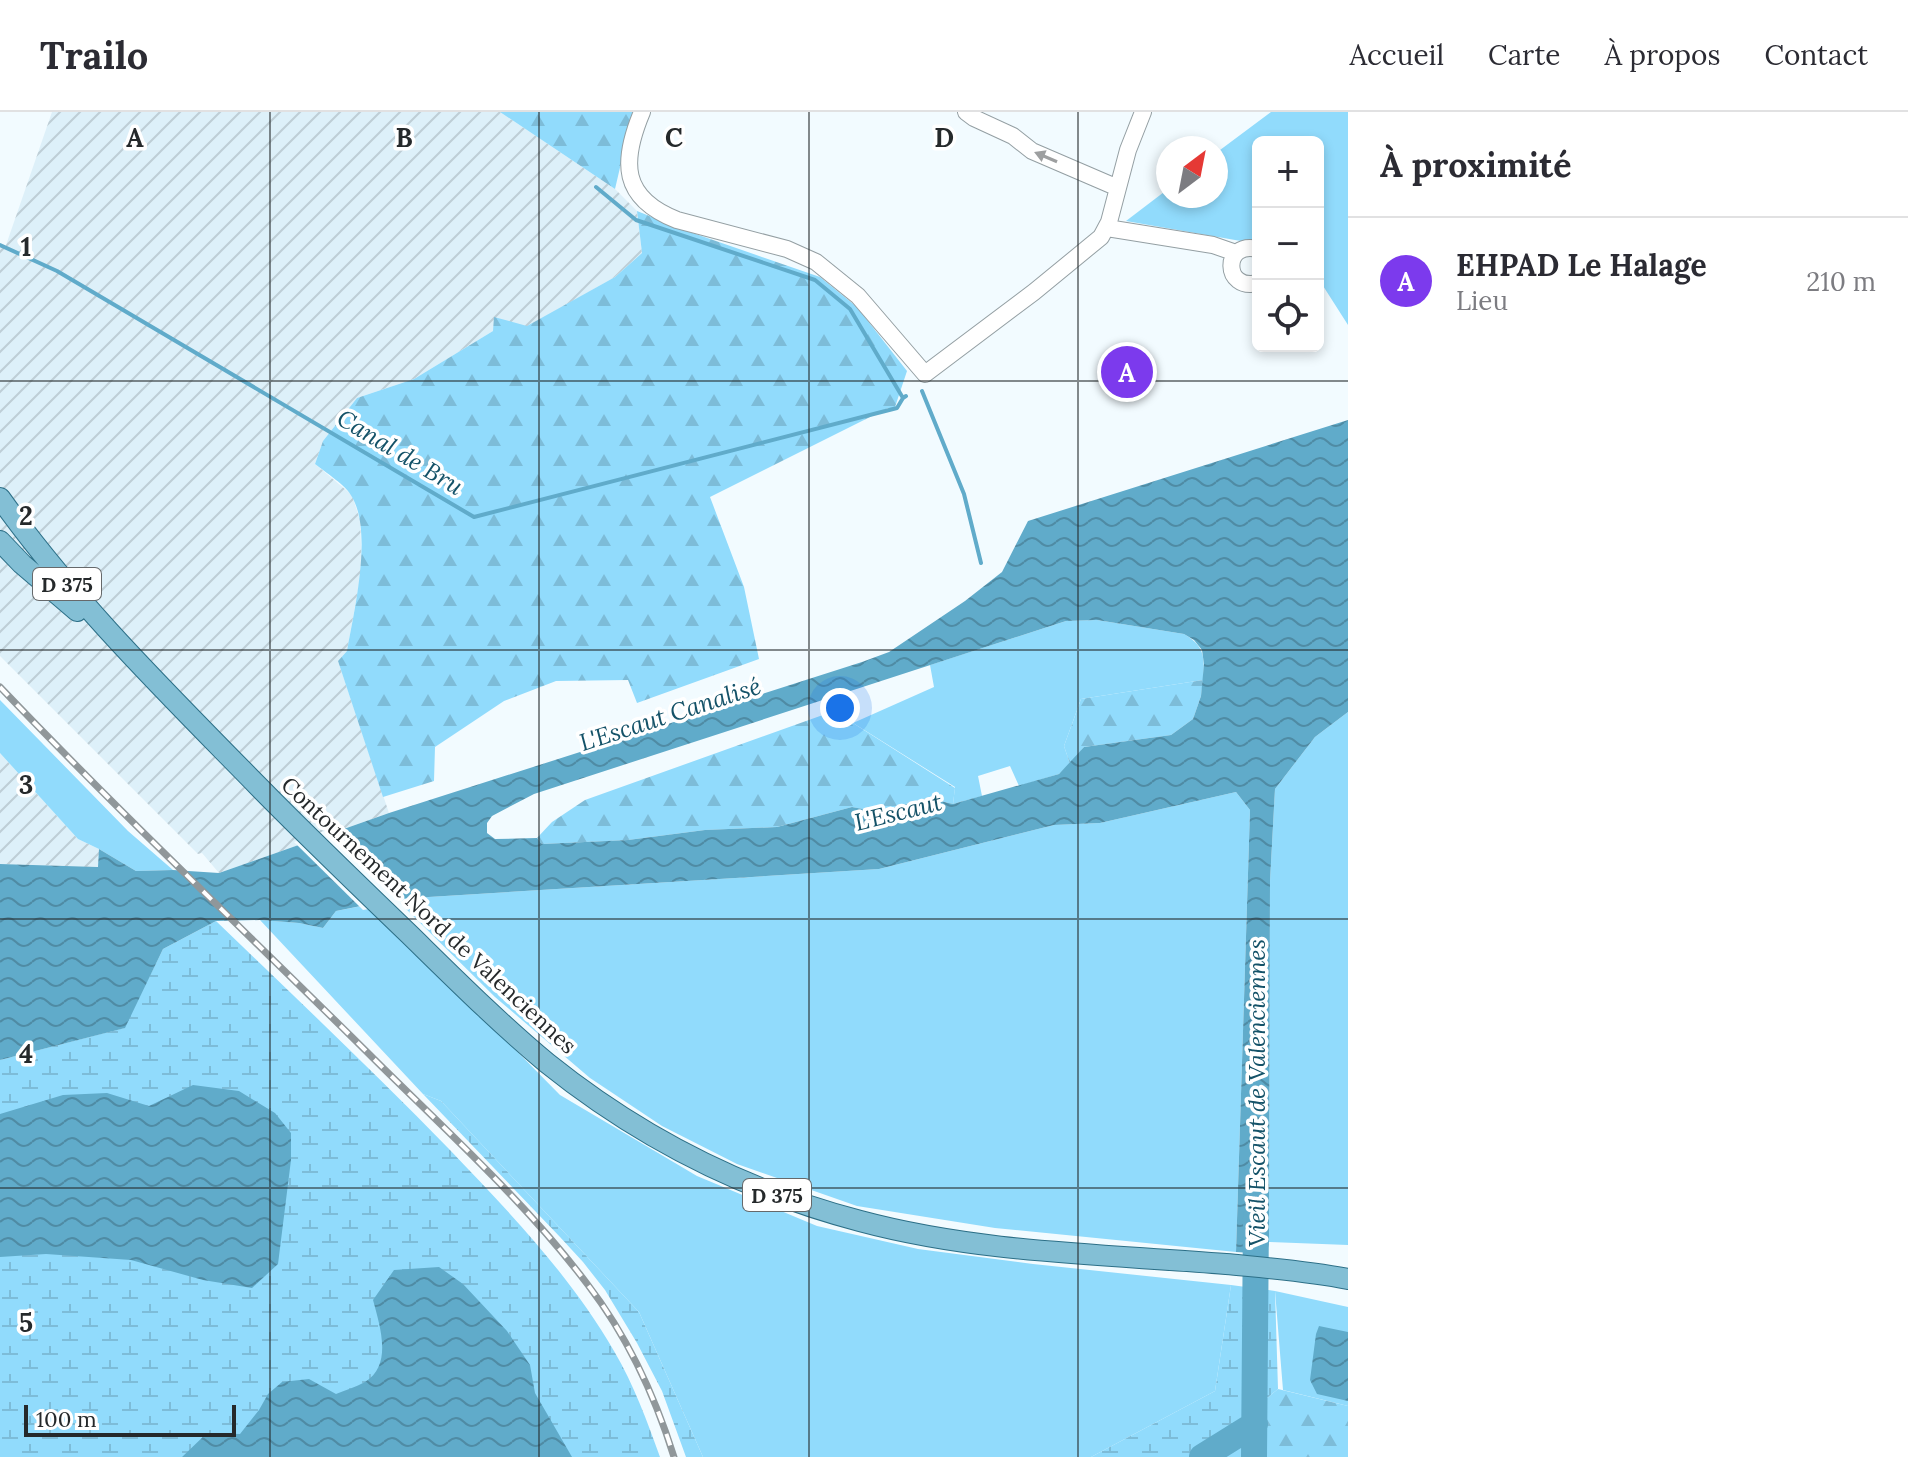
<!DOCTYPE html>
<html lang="fr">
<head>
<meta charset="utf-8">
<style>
  body { margin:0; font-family:Lora,serif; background:#f2f2f3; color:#2b2b33 }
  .controls { position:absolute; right:24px; top:24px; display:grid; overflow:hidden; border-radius:12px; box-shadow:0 4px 12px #0003 }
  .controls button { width:72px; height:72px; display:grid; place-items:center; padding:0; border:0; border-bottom:2px solid #e1e1e2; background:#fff; color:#2b2b33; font:40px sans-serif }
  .compass { position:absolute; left:1156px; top:24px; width:72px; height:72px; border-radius:50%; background:#fff; box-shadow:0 4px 12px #0003; rotate:32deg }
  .scale { position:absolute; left:24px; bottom:20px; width:212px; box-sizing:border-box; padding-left:8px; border:4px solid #25292b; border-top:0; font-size:22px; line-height:28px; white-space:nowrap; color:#25292b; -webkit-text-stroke:6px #fff; paint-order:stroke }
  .you { position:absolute; left:840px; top:596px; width:28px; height:28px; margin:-20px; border:6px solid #fff; border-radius:50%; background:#1a73e8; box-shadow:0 0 0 12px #1a73e833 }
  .badge { display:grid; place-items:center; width:52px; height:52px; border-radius:50%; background:#7c3aed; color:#fff; font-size:26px; font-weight:700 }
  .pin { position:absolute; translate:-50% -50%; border:4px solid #fff; box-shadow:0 2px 8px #0006 }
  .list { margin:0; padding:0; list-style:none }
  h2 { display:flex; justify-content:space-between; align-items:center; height:104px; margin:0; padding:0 32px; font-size:34px }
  h2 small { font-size:26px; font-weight:400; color:#7c7c81 }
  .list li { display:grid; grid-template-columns:52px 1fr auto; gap:24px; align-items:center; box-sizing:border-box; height:128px; padding:0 32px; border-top:2px solid #e1e1e2 }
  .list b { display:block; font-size:30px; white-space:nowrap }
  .list p { margin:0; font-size:26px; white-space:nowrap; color:#7c7c81 }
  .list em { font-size:26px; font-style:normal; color:#7c7c81 }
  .icon { flex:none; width:44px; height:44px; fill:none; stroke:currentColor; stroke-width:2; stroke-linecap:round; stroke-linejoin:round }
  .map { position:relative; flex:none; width:1348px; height:1345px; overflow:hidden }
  header { display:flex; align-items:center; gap:48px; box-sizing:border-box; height:112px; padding:0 40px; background:#fff; border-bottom:2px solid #e1e1e2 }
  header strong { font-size:38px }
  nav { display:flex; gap:44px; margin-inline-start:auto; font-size:28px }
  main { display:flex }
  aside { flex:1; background:#fff }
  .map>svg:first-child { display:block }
</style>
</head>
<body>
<header>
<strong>Trailo</strong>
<nav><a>Accueil</a><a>Carte</a><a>À propos</a><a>Contact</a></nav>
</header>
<main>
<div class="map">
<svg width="1348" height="1345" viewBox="0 0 1348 1345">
  <defs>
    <pattern id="industrial-furrows" width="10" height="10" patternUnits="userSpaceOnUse" patternTransform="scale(2)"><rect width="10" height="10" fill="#ddf0f9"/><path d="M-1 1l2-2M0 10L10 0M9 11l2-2" fill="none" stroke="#beced6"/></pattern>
    <pattern id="forest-firs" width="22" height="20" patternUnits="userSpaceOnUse" patternTransform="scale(2)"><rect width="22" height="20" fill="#91dbfc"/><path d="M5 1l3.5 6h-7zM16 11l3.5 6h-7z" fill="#7dbcd8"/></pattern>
    <pattern id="wetland-marsh" width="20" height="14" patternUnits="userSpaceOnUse" patternTransform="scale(2)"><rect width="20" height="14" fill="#91dbfc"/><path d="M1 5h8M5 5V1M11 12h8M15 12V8" fill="none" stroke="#7dbcd8"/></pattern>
    <pattern id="water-waves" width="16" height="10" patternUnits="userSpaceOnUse" patternTransform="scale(2)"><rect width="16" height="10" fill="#60abca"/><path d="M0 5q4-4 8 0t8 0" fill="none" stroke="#4f8ba4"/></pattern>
  </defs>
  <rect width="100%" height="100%" fill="#f2fbff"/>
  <path fill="url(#industrial-furrows)" d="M 52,0 L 500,0 L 615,77 L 637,99 L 642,141 L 615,165 L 527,215 L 493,219 L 414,267 L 357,286 L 323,329 L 315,352 L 352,383 L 360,408 L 362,456 L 347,539 L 338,549 L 389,701 L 219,761 L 202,741 L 198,742 L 0,544 L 0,134 L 5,136 Z
    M 0,641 L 78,727 L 99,737 L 99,755 L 0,752 Z"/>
  <path fill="#91dbfc" d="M 1271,0 L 1348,0 L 1348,213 L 1318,166 L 1318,30 L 1258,30 L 1258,132 L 1126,109 L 1168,77 L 1168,84 L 1216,84 L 1216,41 Z
    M 1097,508 L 1184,522 C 1205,534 1205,546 1203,568 L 1081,587 L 1064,634 L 1070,652 L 1059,662 L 1019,674 L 1010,654 L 978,664 L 982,684 L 953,692 L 955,675 L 853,611 L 934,575 L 930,553 L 1066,509 Z
    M 0,588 L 128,719 L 173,758 L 136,759 L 99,737 L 78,727 L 0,641 Z
    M 1348,600 L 1348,1133 L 1269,1130 L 1270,769 L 1275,677 L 1315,625 Z
    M 1236,680 L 1250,698 L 1236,1140 L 995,1116 L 857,1094 L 737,1052 L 662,1014 L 590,966 L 495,885 L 396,787 L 879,757 L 1054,713 L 1100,711 Z
    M 372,792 L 560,983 L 697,1064 L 817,1114 L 918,1137 L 1033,1152 L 1231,1173 L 1215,1279 L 1091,1345 L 703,1345 L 639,1200 L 441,989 L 423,982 L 260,808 L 299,811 L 323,816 L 336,799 Z
    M 1275,1179 L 1348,1195 L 1348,1294 L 1283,1278 Z"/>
  <path fill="url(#forest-firs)" d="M 500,0 L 633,0 L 615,77 Z
    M 637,99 L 687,119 L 820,165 L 857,195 L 907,259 L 894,298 L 888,296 L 710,385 L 744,475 L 759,547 L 637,591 L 628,568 L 556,569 L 504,589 L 435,635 L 434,669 L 383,685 L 338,549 L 347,539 C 354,499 373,421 352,385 C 347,374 325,360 315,352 L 323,329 L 357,286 L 414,267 L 493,219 L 494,205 L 527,214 L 615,165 L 642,141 Z
    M 1203,568 L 1201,584 L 1193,607 L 1171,623 L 1084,635 L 1070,652 L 1064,634 L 1081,587 Z
    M 834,599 L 955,676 L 953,692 L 927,686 L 878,700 L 852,695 L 777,715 L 705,718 L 628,728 L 542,732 L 537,726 L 552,710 L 585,688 Z
    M 1278,1277 L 1348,1294 L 1348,1345 L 1195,1345 Z"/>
  <path fill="url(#wetland-marsh)" d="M 216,809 C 295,885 374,960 450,1038 C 510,1101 570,1163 614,1239 C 634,1273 647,1309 660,1345 L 0,1345 L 0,948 L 124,916 L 163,837 Z
    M 423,982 L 441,989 L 639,1200 L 703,1345 L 686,1345 L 662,1279 L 637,1231 L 605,1178 L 583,1150 L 560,1125 Z
    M 1231,1173 L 1275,1179 L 1278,1277 L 1195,1345 L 1091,1345 L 1215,1279 Z"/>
  <path fill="url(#water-waves)" fill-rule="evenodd" d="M 1348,308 L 1348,600 L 1315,625 L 1275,677 L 1270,769 L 1269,1130 L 1267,1142 L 1236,1140 L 1250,698 L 1236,680 L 1100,711 L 1054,713 L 879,757 L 396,787 L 336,799 L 323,816 L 299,811 L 260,808 L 216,809 L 163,837 L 125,916 L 0,948 L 0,752 L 98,755 L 99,737 L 136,759 L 173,758 L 219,761 L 389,701 L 862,550 L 889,540 L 965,489 L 1002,460 L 1028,409 ZM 1097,508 L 1184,522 L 1194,528 L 1202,538 L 1204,552 L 1201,584 L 1193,607 L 1171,623 L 1084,635 L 1059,662 L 953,692 L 927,686 L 879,700 L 852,695 L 777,715 L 705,718 L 628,728 L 542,732 L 537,726 L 495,727 L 487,721 L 487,711 L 492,704 L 534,682 L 1066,509 Z
    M 193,973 L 239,979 L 275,1001 L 291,1021 L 291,1048 L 278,1152 L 252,1176 L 203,1168 L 131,1148 L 46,1142 L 0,1145 L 0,1002 L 63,983 L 107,981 L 149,994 Z
    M 439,1155 L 463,1172 L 507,1219 L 530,1253 L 535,1281 L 572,1345 L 182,1345 L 207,1321 L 240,1322 L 259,1298 L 268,1282 L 282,1270 L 309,1267 L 336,1282 C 345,1278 356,1275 365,1270 C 393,1253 380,1214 373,1188 L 394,1158 Z
    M 1319,1214 L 1348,1220 L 1348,1289 L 1317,1282 L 1310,1268 L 1316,1222 Z"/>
  <path fill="#f2fbff" d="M 333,716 L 405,791 L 363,798 L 294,730 Z"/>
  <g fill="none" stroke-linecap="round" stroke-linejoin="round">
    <path stroke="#60abca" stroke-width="4" d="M 596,75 L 636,108 L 815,168 L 850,197 L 903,286
      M 0,133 L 57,159 L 474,405 L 897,296 L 903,286 L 906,284
      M 922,279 L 964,382 L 981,451"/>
    <path stroke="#60abca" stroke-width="26" d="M 1202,1345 L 1255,1312
      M 1254,1345 L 1256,1105"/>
    <defs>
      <path id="minor" d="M 642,0 C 621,50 621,86 677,108 L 787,137 L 816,150 L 858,184 L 925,262 L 1034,180 L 1101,125 L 1109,110 L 1128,38 L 1143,0
        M 966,0 L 974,6 L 1013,24 L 1032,39 L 1118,76
        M 1107,116 L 1213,133 L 1236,141
        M 1258,137 C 1222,128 1223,180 1258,171"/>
      <path id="major" d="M 0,386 C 75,491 167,581 257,673 C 307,724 358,773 409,822 C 454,866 499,911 547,951 C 639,1025 746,1079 860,1109 C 979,1141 1103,1142 1226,1152 C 1267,1156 1308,1159 1348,1167
        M 0,429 L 22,452 L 77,499"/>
    </defs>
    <use href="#minor" stroke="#949fa3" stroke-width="18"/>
    <use href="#major" stroke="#2c6f87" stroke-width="22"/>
    <use href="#minor" stroke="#fff" stroke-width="16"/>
    <use href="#major" stroke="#83bfd5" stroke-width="20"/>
    <defs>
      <path id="rail" d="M 0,575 C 119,700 245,819 368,941 C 442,1015 525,1089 588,1173 C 627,1224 655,1284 674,1345"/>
    </defs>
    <use href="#rail" stroke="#90979a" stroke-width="7"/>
    <use href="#rail" stroke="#fff" stroke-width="4" stroke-dasharray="12" stroke-linecap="butt"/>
  </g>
  <defs><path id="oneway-solid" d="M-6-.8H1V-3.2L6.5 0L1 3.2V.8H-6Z" transform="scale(2)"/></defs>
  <use fill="#9d9fa0" href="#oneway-solid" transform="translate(1046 45) rotate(-157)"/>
  <path fill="none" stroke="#25292b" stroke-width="2" stroke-opacity="0.55" d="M 270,0 L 270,1345M 539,0 L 539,1345M 809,0 L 809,1345M 1078,0 L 1078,1345M 0,269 L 1348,269M 0,538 L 1348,538M 0,807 L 1348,807M 0,1076 L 1348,1076"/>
  <g text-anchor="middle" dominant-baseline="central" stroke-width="7" stroke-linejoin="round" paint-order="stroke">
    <g fill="#fff" stroke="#66696b" stroke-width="2">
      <rect x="33" y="456" width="68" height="32" rx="6"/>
      <rect x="743" y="1067" width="68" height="32" rx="6"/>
    </g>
    <g font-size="20" font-weight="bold" fill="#25292b">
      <text x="67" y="472">D 375</text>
      <text x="777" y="1083">D 375</text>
    </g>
    <g font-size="22" fill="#25292b" stroke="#fff">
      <text transform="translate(429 803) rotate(43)">Contournement Nord de Valenciennes</text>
    </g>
    <g font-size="24" font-style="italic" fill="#145268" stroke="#fff">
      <text transform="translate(400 340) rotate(31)">Canal de Bru</text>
      <text transform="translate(670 602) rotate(-18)">L'Escaut Canalisé</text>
      <text transform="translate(898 700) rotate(-14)">L'Escaut</text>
      <text transform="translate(1256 981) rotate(-90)">Vieil Escaut de Valenciennes</text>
    </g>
  </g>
  <g font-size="26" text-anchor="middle" font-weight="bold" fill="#25292b" stroke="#fff" stroke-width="7" stroke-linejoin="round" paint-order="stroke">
    <text x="135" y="35">A</text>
    <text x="404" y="35">B</text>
    <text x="674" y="35">C</text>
    <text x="944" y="35">D</text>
    <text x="26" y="144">1</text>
    <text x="26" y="413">2</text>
    <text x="26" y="682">3</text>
    <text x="26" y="951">4</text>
    <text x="26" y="1220">5</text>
  </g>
</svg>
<div class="controls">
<button>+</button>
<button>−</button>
<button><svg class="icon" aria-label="locate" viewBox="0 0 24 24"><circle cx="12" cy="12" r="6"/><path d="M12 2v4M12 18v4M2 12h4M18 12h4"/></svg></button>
</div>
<svg class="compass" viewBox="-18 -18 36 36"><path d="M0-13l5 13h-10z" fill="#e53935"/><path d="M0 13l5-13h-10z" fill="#7c7c81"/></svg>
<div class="scale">100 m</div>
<div class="you"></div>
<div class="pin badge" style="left:1127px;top:260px">A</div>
</div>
<aside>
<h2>À proximité<small></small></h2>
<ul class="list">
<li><span class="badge">A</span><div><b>EHPAD Le Halage</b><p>Lieu</p></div><em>210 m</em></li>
</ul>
</aside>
</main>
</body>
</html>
